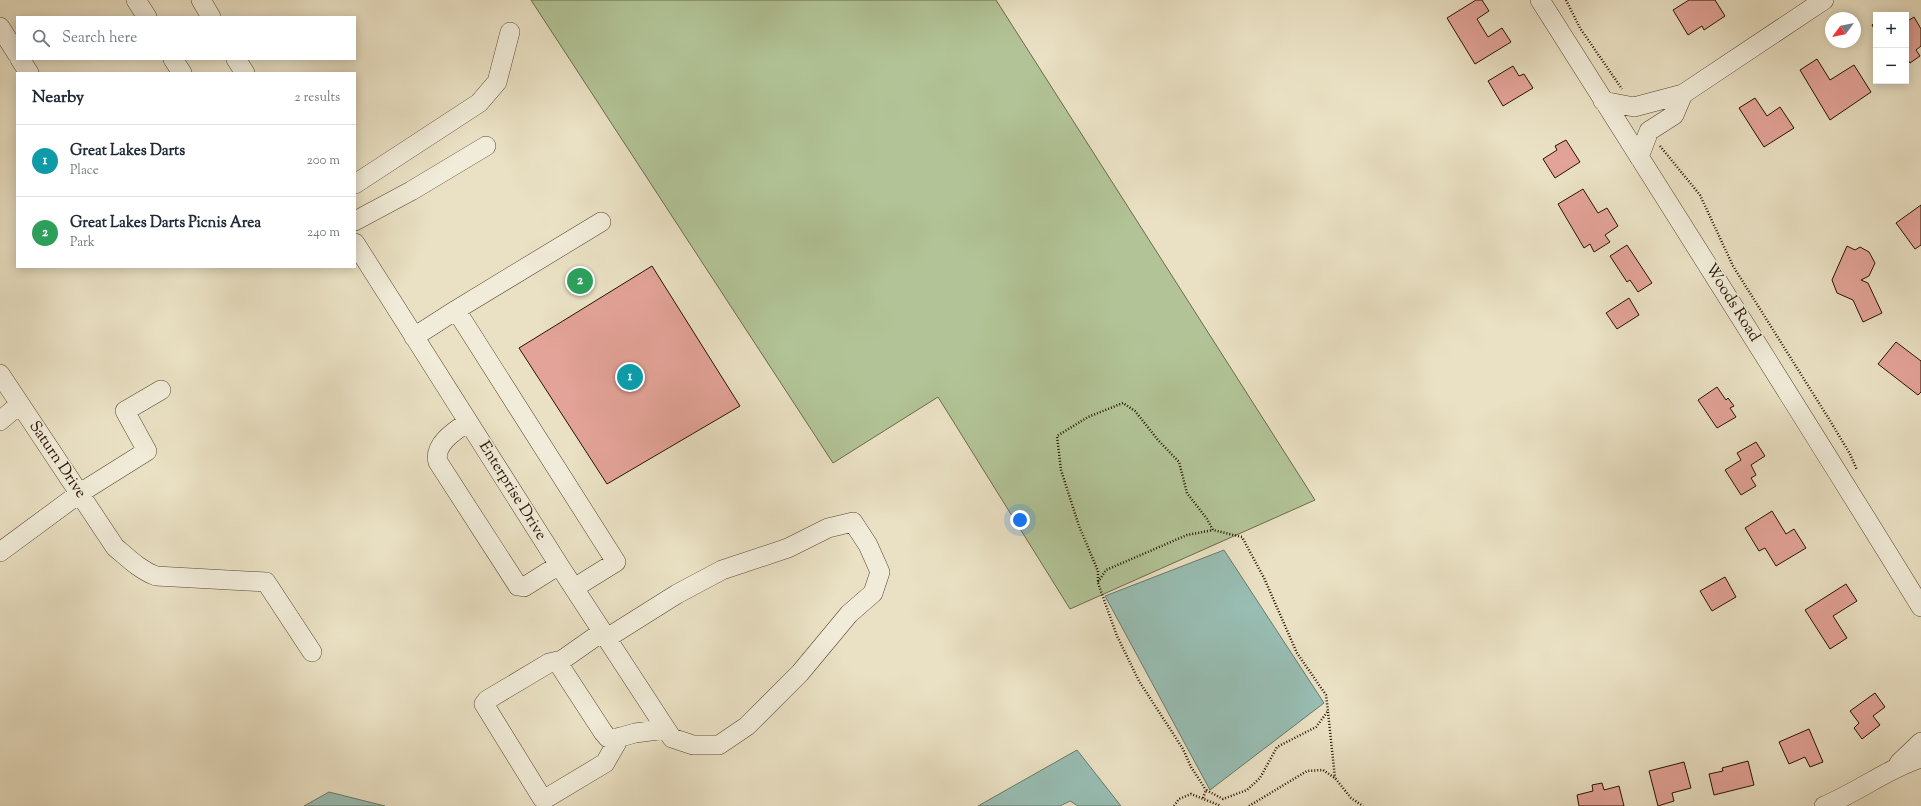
<!DOCTYPE html>
<html lang="en">
<head>
<meta charset="utf-8">
<style>
  body { margin:0; font-family:"Sorts Mill Goudy",serif; background:#f2f2f3; color:#1f2937 }
  .controls { position:absolute; right:12px; top:12px; display:grid; overflow:hidden; border-radius:0px; box-shadow:0 2px 10px #0003 }
  .controls button { width:36px; height:36px; display:grid; place-items:center; padding:0; border:0; border-bottom:1px solid #e0e1e3; background:#fff; color:#1f2937; font:20px sans-serif }
  .compass { position:absolute; left:1825px; top:12px; width:36px; height:36px; border-radius:50%; background:#fff; box-shadow:0 2px 10px #0003; rotate:238deg }
  .you { position:absolute; left:1020px; top:520px; width:14px; height:14px; margin:-10px; border:3px solid #fff; border-radius:50%; background:#1a73e8; box-shadow:0 0 0 6px #1a73e833 }
  .badge { display:grid; place-items:center; width:26px; height:26px; border-radius:50%; background:#0f766e; color:#fff; font-size:13px; font-weight:700 }
  .pin { position:absolute; translate:-50% -50%; border:2px solid #fff; box-shadow:0 1px 4px #0006 }
  .list { margin:0; padding:0; list-style:none }
  h2 { display:flex; justify-content:space-between; align-items:center; height:52px; margin:0; padding:0 16px; font-size:17px }
  h2 small { font-size:13px; font-weight:400; color:#747a83 }
  .list li { display:grid; grid-template-columns:26px 1fr auto; gap:12px; align-items:center; box-sizing:border-box; height:72px; padding:0 16px; border-top:1px solid #e0e1e3 }
  .list b { display:block; font-size:15px; white-space:nowrap }
  .list p { margin:0; font-size:13px; white-space:nowrap; color:#747a83 }
  .list em { font-size:13px; font-style:normal; color:#747a83 }
  .icon { flex:none; width:22px; height:22px; fill:none; stroke:currentColor; stroke-width:2; stroke-linecap:round; stroke-linejoin:round }
  .map { position:relative; flex:none; width:1921px; height:806px; overflow:hidden }
  .search { position:absolute; background:#fff; box-shadow:0 2px 10px #0003; left:16px; top:16px; width:340px; height:44px; display:flex; align-items:center; gap:10px; box-sizing:border-box; padding:0 14px; border-radius:0px; color:#747a83; font-size:15px }
  .panel { position:absolute; background:#fff; box-shadow:0 2px 10px #0003; left:16px; top:72px; width:340px; height:196px; border-radius:0px }
  .map>svg:first-child { display:block }
</style>
</head>
<body>
<div class="map">
<svg width="1921" height="806" viewBox="0 0 1921 806">
  <rect width="100%" height="100%" fill="#eae1c4"/>
  <filter id="stains"><feTurbulence type="fractalNoise" baseFrequency=".005" numOctaves="4"/><feColorMatrix values="0 0 0 0 .2 0 0 0 0 .09 0 0 0 0 .02 0 0 0 .5 -.17"/></filter>
  <radialGradient id="worn" r=".72"><stop offset=".6" stop-color="#630" stop-opacity="0"/><stop offset="1" stop-color="#630" stop-opacity=".3"/></radialGradient>
  <path fill="#b2c497" stroke="#6c6c4c" d="M 531,0 L 996,0 L 1315,500 L 1070,609 L 938,397 L 833,463 Z"/>
  <path fill="#98beb4" stroke="#6a7a6c" d="M 1224,550 L 1324,703 L 1210,790 L 1105,596 Z
    M 1077,750 L 1121,806 L 1078,806 L 1070,801 L 1060,806 L 978,806 Z
    M 329,792 L 385,806 L 304,806 Z"/>
  <path fill="#e3a398" stroke="#261301" d="M 1476,0 L 1482,0 L 1489,11 L 1477,19 L 1488,37 L 1502,28 L 1511,42 L 1475,64 L 1447,18 Z
    M 1689,0 L 1715,0 L 1725,16 L 1704,30 L 1702,26 L 1688,35 L 1673,10 Z
    M 1914,17 L 1921,29 L 1921,46 L 1916,50 L 1920,56 L 1910,63 L 1906,57 L 1906,22 Z
    M 1876,22 L 1876,32 L 1872,25 Z
    M 1817,59 L 1830,80 L 1854,65 L 1871,92 L 1830,120 L 1800,70 Z
    M 1513,66 L 1519,76 L 1524,74 L 1533,88 L 1503,106 L 1488,81 Z
    M 1755,98 L 1767,116 L 1780,107 L 1794,128 L 1764,147 L 1739,108 Z
    M 1566,140 L 1580,162 L 1555,178 L 1543,159 L 1557,150 L 1555,146 Z
    M 1583,189 L 1598,213 L 1607,208 L 1618,226 L 1605,235 L 1610,242 L 1594,252 L 1590,244 L 1584,248 L 1558,204 Z
    M 1921,205 L 1921,245 L 1915,249 L 1896,223 Z
    M 1627,245 L 1652,283 L 1638,292 L 1630,280 L 1627,282 L 1610,256 Z
    M 1847,246 L 1855,250 L 1860,247 L 1869,252 L 1875,263 L 1869,276 L 1861,280 L 1868,283 L 1882,313 L 1863,322 L 1853,300 L 1837,293 L 1832,280 Z
    M 652,266 L 740,406 L 607,484 L 519,348 Z
    M 1629,298 L 1639,315 L 1617,329 L 1606,313 Z
    M 1896,342 L 1921,361 L 1921,392 L 1918,395 L 1878,364 Z
    M 1717,387 L 1726,400 L 1728,398 L 1734,406 L 1730,408 L 1736,417 L 1717,428 L 1698,400 Z
    M 1756,442 L 1765,456 L 1751,465 L 1756,475 L 1751,478 L 1756,486 L 1741,495 L 1725,470 L 1741,460 L 1737,453 Z
    M 1772,511 L 1786,534 L 1794,529 L 1806,548 L 1776,566 L 1765,548 L 1759,551 L 1745,528 Z
    M 1725,577 L 1736,597 L 1712,611 L 1700,591 Z
    M 1846,584 L 1857,601 L 1833,616 L 1847,638 L 1830,649 L 1805,610 Z
    M 1875,693 L 1885,707 L 1873,716 L 1880,725 L 1862,739 L 1854,728 L 1859,723 L 1850,711 Z
    M 1809,729 L 1823,762 L 1810,767 L 1805,757 L 1789,764 L 1779,742 Z
    M 1748,761 L 1754,785 L 1714,795 L 1709,774 L 1723,771 L 1722,768 Z
    M 1684,762 L 1691,788 L 1672,793 L 1674,801 L 1658,806 L 1649,771 Z
    M 1602,783 L 1604,790 L 1619,786 L 1624,806 L 1579,806 L 1577,795 L 1593,791 L 1592,785 Z"/>
  <g fill="none" stroke-linecap="round" stroke-linejoin="round">
    <defs>
      <path id="minor" d="M 136,0 L 147,17
        M 201,0 L 211,17
        M 1540,0 C 1668,202 1796,404 1921,607
        M 0,27 L 17,54
        M 20,59 L 29,73
        M 173,59 L 182,73
        M 236,59 L 245,73
        M 1603,101 L 1634,107 L 1683,94 L 1824,0
        M 1639,157 L 1649,131 L 1674,115 L 1683,94
        M 355,184 L 479,103 L 497,82 L 510,32
        M 355,221 L 411,191 L 486,146
        M 355,243 L 559,565 L 570,582 L 666,729 L 672,738 L 693,745 L 719,745 L 747,726 L 800,673 L 849,614 L 873,593 L 880,572 L 868,545 L 853,522 L 828,528 L 788,548 L 722,570 L 677,594 L 607,638
        M 456,310 L 601,222
        M 414,337 L 456,310 L 616,562 L 574,588
        M 0,374 L 115,547 C 128,558 140,570 156,576 L 266,582 L 312,652
        M 0,421 L 20,404
        M 468,422 C 456,430 433,444 438,462 L 518,586 L 524,587 L 559,565
        M 0,552 L 80,493 L 147,451 L 125,411 L 161,390
        M 602,632 L 562,660 L 549,663 L 487,700 L 484,704 L 542,798 L 545,799 L 605,763 L 620,737
        M 562,660 L 560,666 L 603,732 L 608,738 L 614,739 L 635,733 L 666,729
        M 1899,763 L 1921,742
        M 1824,806 C 1858,792 1887,769 1921,758"/>
    </defs>
    <use href="#minor" stroke="#574632" stroke-width="20"/>
    <path stroke="#261301" stroke-width="2.5" stroke-dasharray="1 2" stroke-linecap="butt" d="M 1566,0 L 1580,28 L 1622,89
      M 1660,146 L 1700,195 L 1733,266 L 1829,419 L 1850,454 L 1857,470
      M 1098,582 L 1106,570 L 1187,535 L 1213,530
      M 1328,712 L 1335,778
      M 1203,798 L 1206,790 L 1223,799 L 1247,790 L 1260,778 L 1277,747 L 1316,727 L 1328,711 L 1326,695 L 1297,653 L 1264,578 L 1242,537 L 1213,530 L 1207,519 L 1187,493 L 1179,462 L 1158,440 L 1135,411 L 1123,403 L 1088,417 L 1057,436 L 1061,470 L 1079,526 L 1098,571 L 1098,583 L 1117,636 L 1139,681 L 1183,749 L 1191,767 L 1206,790
      M 1174,806 L 1179,799 L 1191,794 L 1221,806
      M 1249,806 L 1307,771 L 1323,770 L 1335,778 L 1351,798 L 1363,806"/>
    <use href="#minor" stroke="#f1ecd9" stroke-width="19"/>
  </g>
  <g text-anchor="middle" dominant-baseline="central" stroke-width="3.5" stroke-linejoin="round" paint-order="stroke">
    <g font-size="16" fill="#261301" stroke="#f1ecd9">
      <text transform="translate(1732 303) rotate(58)">Woods Road</text>
      <text transform="translate(57 460) rotate(56)">Saturn Drive</text>
      <text transform="translate(512 491) rotate(58)">Enterprise Drive</text>
    </g>
  </g>
  <rect width="100%" height="100%" filter="url(#stains)"/>
  <rect width="100%" height="100%" fill="url(#worn)"/>
</svg>
<div class="controls">
<button>+</button>
<button>−</button>
</div>
<svg class="compass" viewBox="-18 -18 36 36"><path d="M0-13l5 13h-10z" fill="#e53935"/><path d="M0 13l5-13h-10z" fill="#747a83"/></svg>
<div class="you"></div>
<div class="pin badge" style="left:630px;top:377px;background:#0f9aa8">1</div>
<div class="pin badge" style="left:580px;top:281px;background:#2e9e5b">2</div>
<div class="search"><svg class="icon" aria-label="search" viewBox="0 0 24 24"><circle cx="10" cy="10" r="6"/><path d="M15 15l6 6"/></svg>Search here</div>
<section class="panel">
<h2>Nearby<small>2 results</small></h2>
<ul class="list">
<li><span class="badge" style="background:#0f9aa8">1</span><div><b>Great Lakes Darts</b><p>Place</p></div><em>200 m</em></li>
<li><span class="badge" style="background:#2e9e5b">2</span><div><b>Great Lakes Darts Picnis Area</b><p>Park</p></div><em>240 m</em></li>
</ul>
</section>
</div>
</body>
</html>
